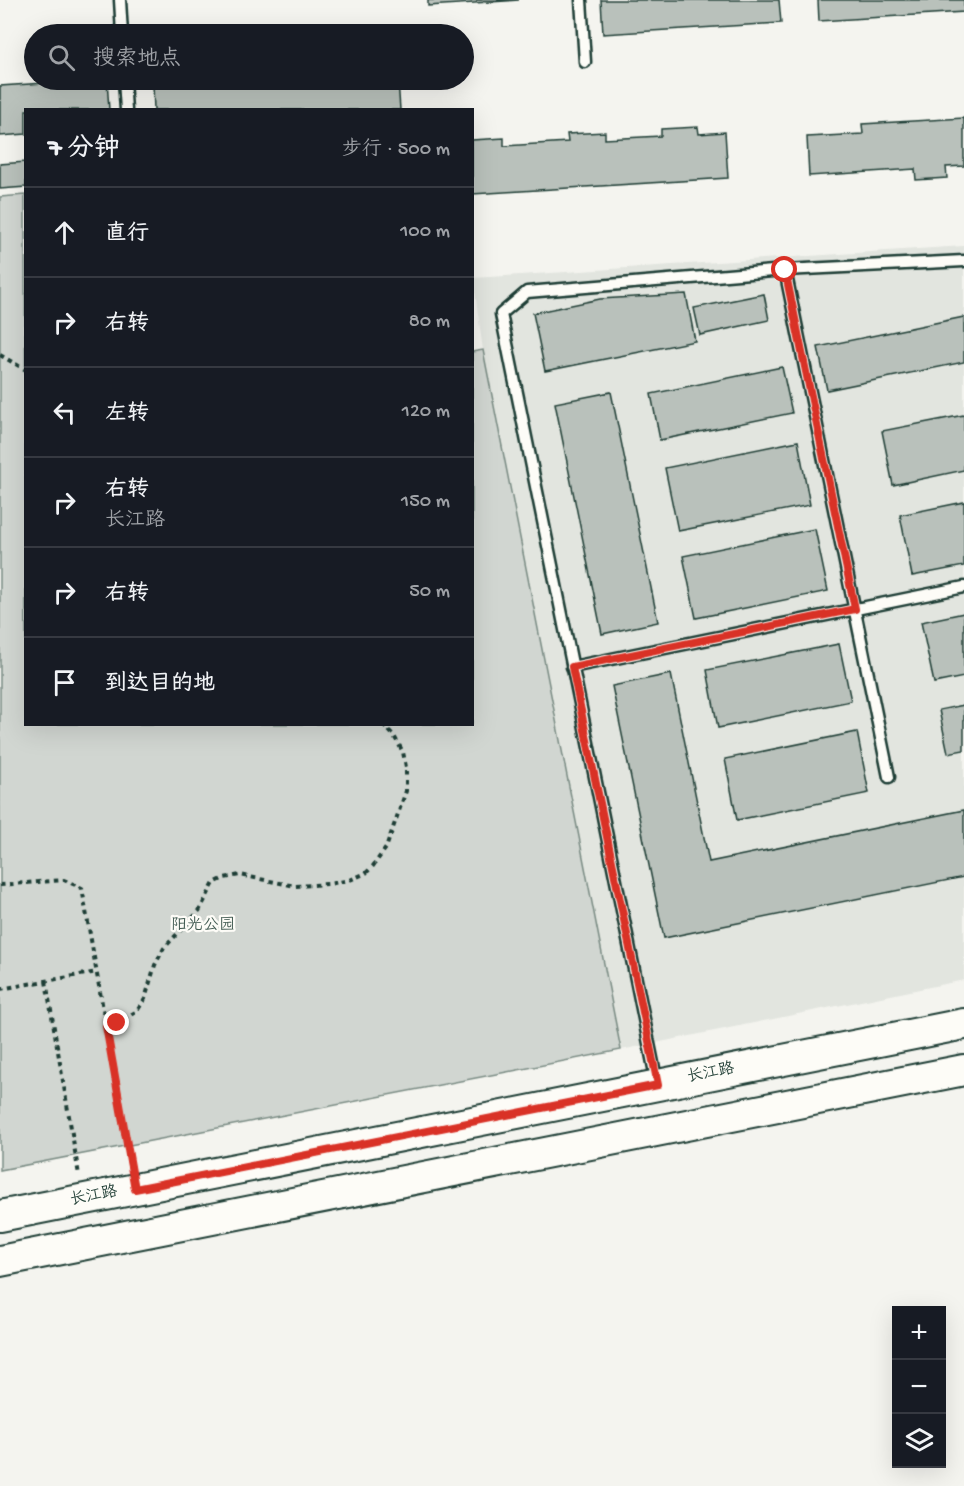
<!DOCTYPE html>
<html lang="zh">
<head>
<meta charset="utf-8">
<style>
  body { margin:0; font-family:"Gochi Hand","LXGW WenKai TC",sans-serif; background:#20242c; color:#f1f3f6 }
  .controls { position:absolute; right:18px; bottom:18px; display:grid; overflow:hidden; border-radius:0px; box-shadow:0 6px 24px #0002 }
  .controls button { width:54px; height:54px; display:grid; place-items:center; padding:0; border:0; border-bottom:2px solid #363941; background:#171b24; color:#f1f3f6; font:30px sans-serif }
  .stop { position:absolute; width:18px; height:18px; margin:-14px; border:4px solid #d93025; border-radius:50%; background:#fff }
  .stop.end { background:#d93025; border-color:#fff; box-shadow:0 2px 6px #0008 }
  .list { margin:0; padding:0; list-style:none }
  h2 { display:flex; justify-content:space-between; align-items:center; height:78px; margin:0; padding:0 24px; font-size:26px }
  h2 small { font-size:20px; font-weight:400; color:#9ea1a6 }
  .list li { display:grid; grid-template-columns:39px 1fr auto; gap:18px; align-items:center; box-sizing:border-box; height:90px; padding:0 24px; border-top:2px solid #363941 }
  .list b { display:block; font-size:22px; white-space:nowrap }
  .list p { margin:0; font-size:20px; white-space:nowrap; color:#9ea1a6 }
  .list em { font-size:20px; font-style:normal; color:#9ea1a6 }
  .icon { flex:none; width:33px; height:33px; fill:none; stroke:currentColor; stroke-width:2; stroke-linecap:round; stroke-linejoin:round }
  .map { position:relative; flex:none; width:964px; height:1486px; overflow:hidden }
  .search { position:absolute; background:#171b24; box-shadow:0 6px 24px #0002; left:24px; top:24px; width:450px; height:66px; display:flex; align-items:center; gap:15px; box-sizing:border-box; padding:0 21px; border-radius:33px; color:#9ea1a6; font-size:22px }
  .panel { position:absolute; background:#171b24; box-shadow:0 6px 24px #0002; left:24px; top:108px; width:450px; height:618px; border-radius:0px }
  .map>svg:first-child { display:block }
</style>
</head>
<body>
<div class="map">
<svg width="964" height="1486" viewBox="0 0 964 1486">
  <rect width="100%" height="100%" fill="#f4f4ef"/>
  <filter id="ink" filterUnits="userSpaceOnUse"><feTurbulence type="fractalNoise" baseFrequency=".0167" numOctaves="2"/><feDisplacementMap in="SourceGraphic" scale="12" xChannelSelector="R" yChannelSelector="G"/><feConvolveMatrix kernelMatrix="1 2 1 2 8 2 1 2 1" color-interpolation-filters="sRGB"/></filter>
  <g filter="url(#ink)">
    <path fill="#e2e5df" d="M 964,246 L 964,980 L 621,1050 L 483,350 L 473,278 Z"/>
    <path fill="#d1d6d1" stroke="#788a82" stroke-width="1.5" d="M 25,195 L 26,724 L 472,724 L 472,352 L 483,350 L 621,1050 L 0,1170 L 0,197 Z"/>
    <path fill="#b9c1bb" stroke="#1f3d34" stroke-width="1.5" d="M 428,0 L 519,0 L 428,6 Z
      M 601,0 L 779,0 L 781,23 L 603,34 Z
      M 818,0 L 964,0 L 964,12 L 819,21 Z
      M 91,80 L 107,80 L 109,110 L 26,110 L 26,134 L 0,136 L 0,86 Z
      M 217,80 L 398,80 L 400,110 L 154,110 L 153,84 Z
      M 964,118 L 964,166 L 946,167 L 947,178 L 916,180 L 915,169 L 809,176 L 807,137 L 863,134 L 862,124 Z
      M 698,127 L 699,134 L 725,132 L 728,178 L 472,194 L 472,140 L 504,138 L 504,146 L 568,142 L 567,134 L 605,132 L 605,139 L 661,136 L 661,129 Z
      M 26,162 L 26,187 L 0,189 L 0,164 Z
      M 686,294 L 695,341 L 545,371 L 533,313 L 600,299 Z
      M 764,294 L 769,320 L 700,335 L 694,308 Z
      M 964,317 L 964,362 L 827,390 L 818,347 Z
      M 782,367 L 792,413 L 660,440 L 651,394 Z
      M 611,392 L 658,622 L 602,634 L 555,403 Z
      M 964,415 L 964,470 L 893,485 L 882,431 Z
      M 798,441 L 810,505 L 678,531 L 665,468 Z
      M 964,502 L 964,566 L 912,576 L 900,515 Z
      M 815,529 L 828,591 L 696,618 L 683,556 Z
      M 964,613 L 964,677 L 934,683 L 921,622 Z
      M 839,644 L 851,701 L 718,728 L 707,670 Z
      M 671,674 L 709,862 L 964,810 L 964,877 L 664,938 L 612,686 Z
      M 964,705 L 964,750 L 948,753 L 939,710 Z
      M 857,732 L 869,793 L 737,820 L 725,759 Z"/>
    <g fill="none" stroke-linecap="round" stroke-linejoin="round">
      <defs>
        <path id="lane" d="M 120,0 L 122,34
          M 581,0 L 585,62
          M 124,80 L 126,110
          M 785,270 L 889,777
          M 572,667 L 964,587
          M 657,1083 L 501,314 L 527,292 L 785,270 L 964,261"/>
        <path id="secondary" d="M 0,1216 L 964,1024
          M 0,1261 L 964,1070"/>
      </defs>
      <use href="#lane" stroke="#1f3d34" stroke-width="15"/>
      <use href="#secondary" stroke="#1f3d34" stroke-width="34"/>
      <path stroke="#1f3d34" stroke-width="4" stroke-dasharray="4.5 4.5" stroke-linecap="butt" d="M 0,355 L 26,370
        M 0,885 L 64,880 L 82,888 L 130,1165
        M 46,981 L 79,1175
        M 0,989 L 97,972
        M 107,1026 L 117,1023 L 137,1011 L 145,999 L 155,965 L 164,948 L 199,911 L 214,883 L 224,878 L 240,875 L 295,886 L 329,884 L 350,880 L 366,873 L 373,866 L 386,848 L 406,791 L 406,767 L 403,752 L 394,736 L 383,724"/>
      <use href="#lane" stroke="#fdfcf7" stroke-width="10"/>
      <use href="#secondary" stroke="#fdfcf7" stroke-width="30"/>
    </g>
  </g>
  <g fill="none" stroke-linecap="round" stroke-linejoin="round" filter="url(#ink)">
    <path stroke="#d93025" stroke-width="8" d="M 117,1023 L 106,1026 L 135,1189 L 658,1085 L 572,667 L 855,609 L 785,270"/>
  </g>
  <g text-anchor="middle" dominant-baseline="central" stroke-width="4.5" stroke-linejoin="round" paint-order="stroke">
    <g font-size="16" fill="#435c53" stroke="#fdfcf7">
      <text x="203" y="926">阳光公园</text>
    </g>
    <g font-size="16" fill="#1f3d34" stroke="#fdfcf7">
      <text transform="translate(711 1074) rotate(-11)">长江路</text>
      <text transform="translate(94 1197) rotate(-11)">长江路</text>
    </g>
  </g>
</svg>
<div class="controls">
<button>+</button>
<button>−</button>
<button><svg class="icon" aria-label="layers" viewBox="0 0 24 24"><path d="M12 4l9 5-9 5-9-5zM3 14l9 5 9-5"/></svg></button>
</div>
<div class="stop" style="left:785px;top:270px"></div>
<div class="stop end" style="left:117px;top:1023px"></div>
<div class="search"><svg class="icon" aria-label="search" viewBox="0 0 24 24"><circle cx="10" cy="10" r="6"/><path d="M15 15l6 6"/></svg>搜索地点</div>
<section class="panel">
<h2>7 分钟<small>步行 · 500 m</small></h2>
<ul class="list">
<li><svg class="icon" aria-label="ahead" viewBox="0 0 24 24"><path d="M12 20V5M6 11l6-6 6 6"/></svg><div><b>直行</b></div><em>100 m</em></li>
<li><svg class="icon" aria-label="right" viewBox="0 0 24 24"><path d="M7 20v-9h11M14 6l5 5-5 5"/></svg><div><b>右转</b></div><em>80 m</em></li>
<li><svg class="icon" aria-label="left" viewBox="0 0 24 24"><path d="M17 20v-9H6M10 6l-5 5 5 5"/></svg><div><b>左转</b></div><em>120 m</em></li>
<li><svg class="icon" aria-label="right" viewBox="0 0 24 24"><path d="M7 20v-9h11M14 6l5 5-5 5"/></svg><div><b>右转</b><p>长江路</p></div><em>150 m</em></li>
<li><svg class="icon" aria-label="right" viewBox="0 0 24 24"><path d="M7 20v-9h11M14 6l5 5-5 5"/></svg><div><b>右转</b></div><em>50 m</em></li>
<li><svg class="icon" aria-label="arrive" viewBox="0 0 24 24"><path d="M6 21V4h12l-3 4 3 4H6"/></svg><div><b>到达目的地</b></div></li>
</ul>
</section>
</div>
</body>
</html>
